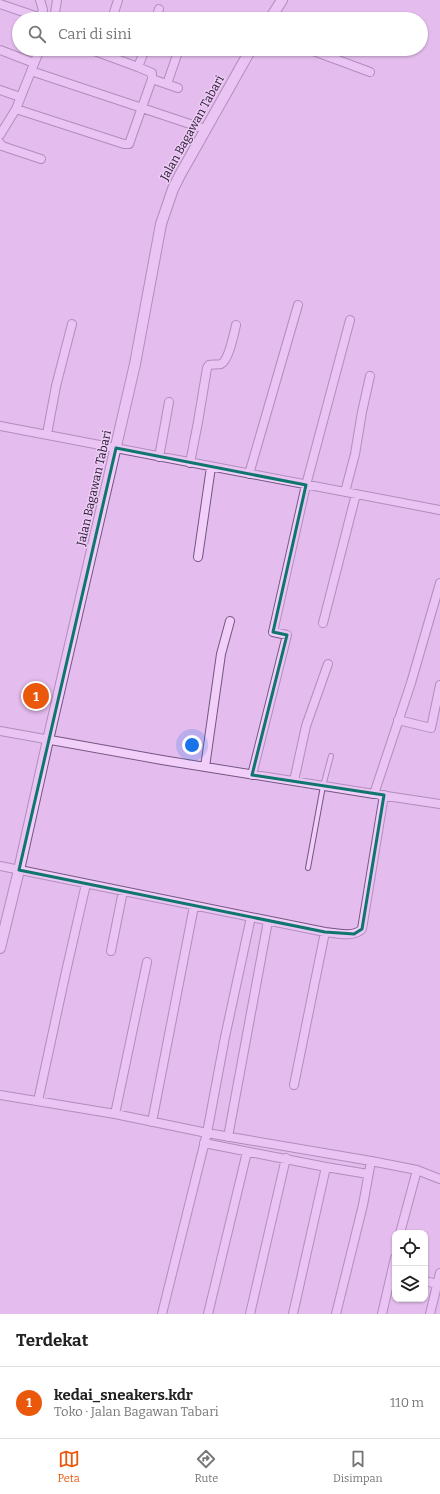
<!DOCTYPE html>
<html lang="id">
<head>
<meta charset="utf-8">
<style>
  body { margin:0; font-family:Bitter,serif; background:#f2f2f2; color:#222 }
  .controls { position:absolute; right:12px; bottom:12px; display:grid; overflow:hidden; border-radius:8px; box-shadow:0 1px 3px #0004 }
  .controls button { width:36px; height:36px; display:grid; place-items:center; padding:0; border:0; border-bottom:1px solid #e0e0e0; background:#fff; color:#222; font:20px sans-serif }
  .you { position:absolute; left:192px; top:745px; width:14px; height:14px; margin:-10px; border:3px solid #fff; border-radius:50%; background:#1a73e8; box-shadow:0 0 0 6px #1a73e833 }
  .badge { display:grid; place-items:center; width:26px; height:26px; border-radius:50%; background:#ea580c; color:#fff; font-size:13px; font-weight:700 }
  .pin { position:absolute; translate:-50% -50%; border:2px solid #fff; box-shadow:0 1px 4px #0006 }
  .list { margin:0; padding:0; list-style:none }
  h2 { display:flex; justify-content:space-between; align-items:center; height:52px; margin:0; padding:0 16px; font-size:17px }
  h2 small { font-size:13px; font-weight:400; color:#767676 }
  .list li { display:grid; grid-template-columns:26px 1fr auto; gap:12px; align-items:center; box-sizing:border-box; height:72px; padding:0 16px; border-top:1px solid #e0e0e0 }
  .list b { display:block; font-size:15px; white-space:nowrap }
  .list p { margin:0; font-size:13px; white-space:nowrap; color:#767676 }
  .list em { font-size:13px; font-style:normal; color:#767676 }
  .icon { flex:none; width:22px; height:22px; fill:none; stroke:currentColor; stroke-width:2; stroke-linecap:round; stroke-linejoin:round }
  .map { position:relative; flex:none; width:440px; height:1314px; overflow:hidden }
  .search { position:absolute; background:#fff; box-shadow:0 1px 3px #0004; left:12px; right:12px; top:12px; height:44px; display:flex; align-items:center; gap:10px; box-sizing:border-box; padding:0 14px; border-radius:22px; color:#767676; font-size:15px }
  .sheet { height:124px; background:#fff }
  nav { display:flex; justify-content:space-around; align-items:center; box-sizing:border-box; height:56px; border-top:1px solid #e0e0e0; background:#fff; font-size:11px; color:#767676 }
  nav a { display:grid; justify-items:center; gap:2px }
  nav .on { color:#ea580c }
  .map>svg:first-child { display:block }
</style>
</head>
<body>
<div class="map">
<svg width="440" height="1314" viewBox="0 0 440 1314">
  <rect width="100%" height="100%" fill="#e4bced"/>
  <g fill="none" stroke-linecap="round" stroke-linejoin="round">
    <defs>
      <path id="service" d="M 308,868 L 323,786 L 331,756"/>
      <path id="minor" d="M 0,4 L 44,19
        M 40,18 L 43,10 L 40,0
        M 54,19 L 57,0
        M 112,19 L 118,0
        M 156,19 L 159,9
        M 308,49 L 370,72
        M 0,50 L 34,63
        M 138,67 L 145,49
        M 31,71 L 205,129
        M 152,79 L 178,88
        M 167,84 L 179,49
        M 0,90 L 20,97
        M 16,109 L 124,144 L 129,144 L 152,79 L 152,73 L 138,67 L 89,49
        M 0,135 L 16,109 L 40,49
        M 0,143 L 2,146 L 41,159
        M 0,426 L 440,510
        M 47,434 L 56,386 L 72,324
        M 159,457 L 169,402
        M 190,463 L 198,422 L 207,368 L 209,365 C 212,364 218,365 221,364 C 229,360 234,333 236,325
        M 249,474 L 298,305
        M 345,492 L 355,454 L 362,412 L 370,376
        M 198,557 L 211,467
        M 323,623 L 356,494
        M 398,720 L 431,728 L 440,685
        M 0,731 L 162,760 L 374,794 L 411,683 L 440,583
        M 205,767 L 221,654 L 230,621
        M 252,775 L 287,635 L 273,632 L 306,485 L 350,320
        M 294,781 L 306,726 L 328,664
        M 380,795 L 440,804
        M 0,866 L 325,932 C 335,933 354,938 362,929 L 384,795
        M 111,951 L 123,891
        M 294,1085 L 325,932
        M 0,1095 L 115,1114 L 207,1133 L 371,1161 L 417,1170 L 440,1179
        M 38,1101 L 65,976 L 86,884
        M 115,1114 L 147,962
        M 152,1122 L 194,906
        M 228,1137 L 268,921
        M 204,1143 L 326,1167 L 368,1174
        M 400,1233 L 417,1170
        M 425,1281 L 437,1284
        M 162,1314 L 207,1133 L 225,1037 L 251,917
        M 208,1314 L 247,1152
        M 250,1314 L 286,1158
        M 293,1314 L 326,1167
        M 336,1314 L 363,1205 L 371,1161
        M 382,1314 L 395,1258
        M 430,1314 L 440,1273"/>
      <path id="tertiary" d="M 270,19 L 282,0
        M 0,948 L 19,870 L 48,740 L 135,364 L 161,224 L 173,189 L 180,175 L 251,49"/>
    </defs>
    <use href="#service" stroke="#745684" stroke-width="6"/>
    <use href="#minor" stroke="#745684" stroke-width="10"/>
    <use href="#tertiary" stroke="#745684" stroke-width="12"/>
    <use href="#service" stroke="#f1cff8" stroke-width="4"/>
    <use href="#minor" stroke="#f1cff8" stroke-width="8"/>
    <use href="#tertiary" stroke="#f1cff8" stroke-width="10"/>
  </g>
  <path d="M0 0H440V1314H0ZM 116,448 L 306,485 L 273,632 L 287,635 L 252,775 L 384,795 L 362,929 L 354,934 L 325,932 L 19,870 Z" fill="#e4bced" fill-opacity=".55" fill-rule="evenodd"/>
  <path fill="none" stroke="#0f766e" stroke-width="3" stroke-linejoin="round" d="M 116,448 L 306,485 L 273,632 L 287,635 L 252,775 L 384,795 L 362,929 L 354,934 L 325,932 L 19,870 Z"/>
  <g text-anchor="middle" dominant-baseline="central" stroke-width="3" stroke-linejoin="round" paint-order="stroke">
    <g font-size="12" fill="#2a1b33" stroke="#edccf5">
      <text transform="translate(192 128) rotate(-61)">Jalan Bagawan Tabari</text>
      <text transform="translate(94 488) rotate(-77)">Jalan Bagawan Tabari</text>
    </g>
  </g>
</svg>
<div class="controls">
<button><svg class="icon" aria-label="locate" viewBox="0 0 24 24"><circle cx="12" cy="12" r="6"/><path d="M12 2v4M12 18v4M2 12h4M18 12h4"/></svg></button>
<button><svg class="icon" aria-label="layers" viewBox="0 0 24 24"><path d="M12 4l9 5-9 5-9-5zM3 14l9 5 9-5"/></svg></button>
</div>
<div class="you"></div>
<div class="pin badge" style="left:36px;top:696px">1</div>
<div class="search"><svg class="icon" aria-label="search" viewBox="0 0 24 24"><circle cx="10" cy="10" r="6"/><path d="M15 15l6 6"/></svg>Cari di sini</div>
</div>
<section class="sheet">
<h2>Terdekat<small></small></h2>
<ul class="list">
<li><span class="badge">1</span><div><b>kedai_sneakers.kdr</b><p>Toko · Jalan Bagawan Tabari</p></div><em>110 m</em></li>
</ul>
</section>
<nav>
<a class="on"><svg class="icon" aria-label="map" viewBox="0 0 24 24"><path d="M3 6l6-2 6 2 6-2v14l-6 2-6-2-6 2zM9 4v14M15 6v14"/></svg>Peta</a>
<a><svg class="icon" aria-label="directions" viewBox="0 0 24 24"><path d="M12 3l9 9-9 9-9-9zM9 14v-3h6M13 9l2 2-2 2"/></svg>Rute</a>
<a><svg class="icon" aria-label="saved" viewBox="0 0 24 24"><path d="M7 4h10v16l-5-4-5 4z"/></svg>Disimpan</a>
</nav>
</body>
</html>
